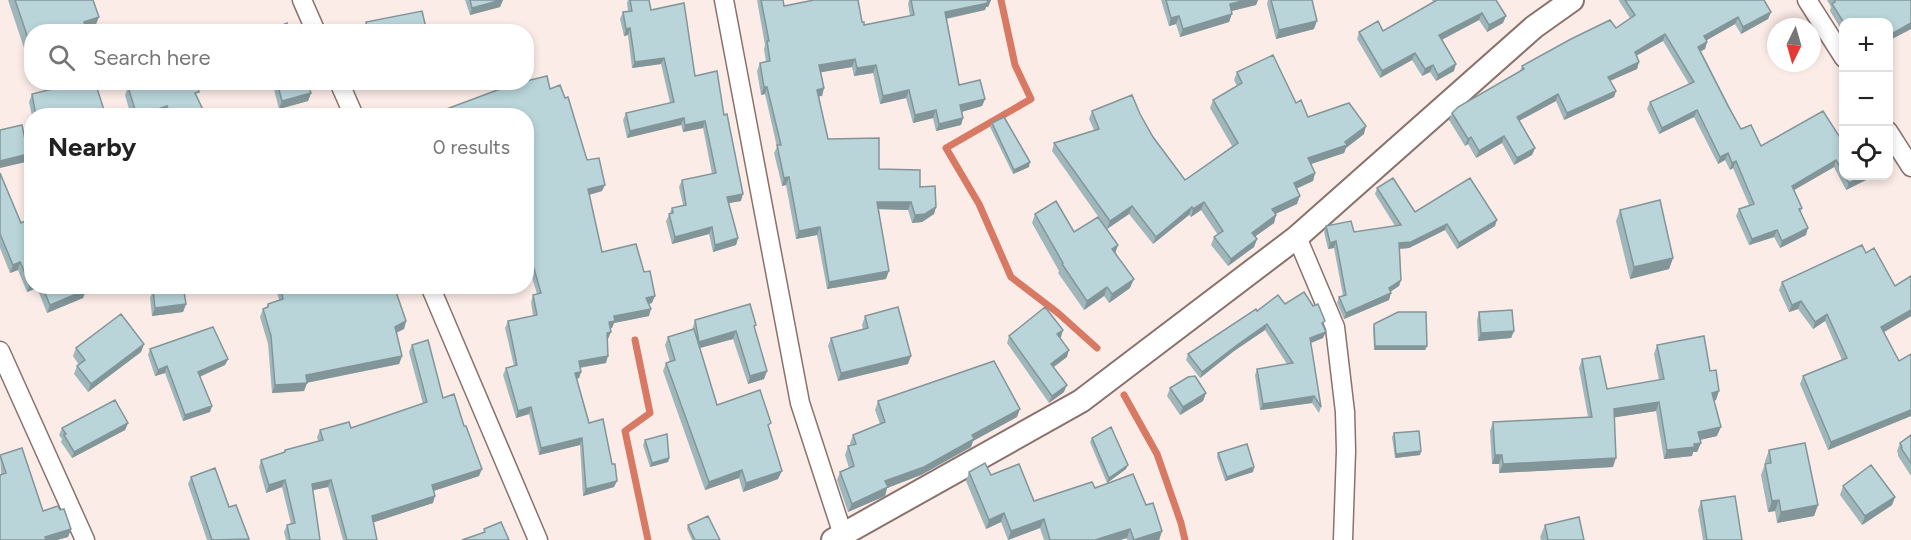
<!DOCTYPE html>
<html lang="en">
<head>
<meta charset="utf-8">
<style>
  body { margin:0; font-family:Figtree,sans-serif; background:#f2f2f2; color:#222 }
  .controls { position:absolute; right:18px; top:18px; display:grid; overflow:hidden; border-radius:12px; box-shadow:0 3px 9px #0003 }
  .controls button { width:54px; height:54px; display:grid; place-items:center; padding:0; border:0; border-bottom:2px solid #e0e0e0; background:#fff; color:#222; font:30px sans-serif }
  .compass { position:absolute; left:1767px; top:18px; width:54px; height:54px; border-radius:50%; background:#fff; box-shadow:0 3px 9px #0003; rotate:185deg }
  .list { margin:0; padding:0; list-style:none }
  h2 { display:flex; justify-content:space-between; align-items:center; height:78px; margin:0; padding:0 24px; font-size:26px }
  h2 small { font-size:20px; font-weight:400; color:#767676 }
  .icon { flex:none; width:33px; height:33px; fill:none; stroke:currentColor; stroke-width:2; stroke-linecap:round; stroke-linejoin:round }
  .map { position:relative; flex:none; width:1911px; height:540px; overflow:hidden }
  .search { position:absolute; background:#fff; box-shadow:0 3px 9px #0003; left:24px; top:24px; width:510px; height:66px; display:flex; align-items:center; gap:15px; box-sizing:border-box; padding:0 21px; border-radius:24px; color:#767676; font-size:22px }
  .panel { position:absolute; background:#fff; box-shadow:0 3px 9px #0003; left:24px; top:108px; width:510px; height:186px; border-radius:24px }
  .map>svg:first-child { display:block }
</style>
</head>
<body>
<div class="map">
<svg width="1911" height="540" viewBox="0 0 1911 540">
  <rect width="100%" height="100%" fill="#fcece8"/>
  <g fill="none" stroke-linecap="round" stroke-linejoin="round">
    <path stroke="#d77963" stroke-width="7" d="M 1001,0 L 1015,65 L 1031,99 L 946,148 L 979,204 L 1011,277 L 1058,313 L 1097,348
      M 635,340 L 650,413 L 625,431 L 648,540
      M 1124,395 L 1157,454 L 1181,523 L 1185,540"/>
    <defs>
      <path id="minor" d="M 302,0 L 316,32
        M 724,0 L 800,403 L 843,535
        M 1807,0 L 1844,58
        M 339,82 L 354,116
        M 1888,131 L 1911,167
        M 1297,237 L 1335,327 L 1345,412 L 1346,451 L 1343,540
        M 430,286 L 538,540
        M 0,351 L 85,540"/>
      <path id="tertiary" d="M 833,540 L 1081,401 L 1297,237 L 1534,27 L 1572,0"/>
    </defs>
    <use href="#minor" stroke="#8a726c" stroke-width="21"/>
    <use href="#tertiary" stroke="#8a726c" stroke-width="26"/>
    <use href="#minor" stroke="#fff" stroke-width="18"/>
    <use href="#tertiary" stroke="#fff" stroke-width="22"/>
  </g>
  <path fill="#9fb7bb" d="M 8,0 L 93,0 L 95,27 L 86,30 L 32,32 L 32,62 L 29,63 Z
    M 465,0 L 503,0 L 500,7 L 470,15 Z
    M 628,0 L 649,0 L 651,10 L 695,76 L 724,115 L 741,201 L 728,203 L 738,238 L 736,245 L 713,252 L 709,234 L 672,244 L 666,221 L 672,208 L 683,205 L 679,187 L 682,180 L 712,174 L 703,128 L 683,132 L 681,125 L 627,138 L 623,120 L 626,113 L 670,103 L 661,64 L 632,68 L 628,35 L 624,36 L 620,19 L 623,12 L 628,11 L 627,3 Z
    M 757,0 L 783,0 L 784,6 L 862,22 L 864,25 L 910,16 L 908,4 L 909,0 L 991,0 L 988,7 L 986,7 L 985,10 L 947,19 L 959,85 L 985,99 L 982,106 L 962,112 L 963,118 L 961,125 L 936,131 L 933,118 L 913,123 L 906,98 L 880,104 L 873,73 L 854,76 L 852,67 L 821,72 L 824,88 L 822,96 L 819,96 L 828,139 L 879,169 L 920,187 L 936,207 L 934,214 L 922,222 L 912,223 L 908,210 L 879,209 L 886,279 L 827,289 L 817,235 L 796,239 L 786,185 L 782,186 L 774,153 L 777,147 L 765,94 L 761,95 L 757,71 L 760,63 L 766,62 L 764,49 L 765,45 Z
    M 1161,0 L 1258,0 L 1256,5 L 1232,11 L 1229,22 L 1180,37 L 1176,24 L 1169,26 Z
    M 1268,0 L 1312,0 L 1314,29 L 1276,39 L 1267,4 Z
    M 1432,0 L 1496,0 L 1503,23 L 1487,32 L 1479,20 L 1442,40 L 1454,71 L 1436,81 L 1430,72 L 1422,76 L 1412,60 L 1380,78 L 1357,39 L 1359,32 L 1383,31 L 1433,2 Z
    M 1619,0 L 1764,0 L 1771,12 L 1768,19 L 1741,34 L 1735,24 L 1706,40 L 1707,42 L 1705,49 L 1701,51 L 1741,129 L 1761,146 L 1839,136 L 1844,133 L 1844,176 L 1874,176 L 1846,190 L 1834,167 L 1794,190 L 1802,208 L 1801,212 L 1806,235 L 1780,248 L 1774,237 L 1749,245 L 1736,216 L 1739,209 L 1749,205 L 1733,168 L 1730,170 L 1725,160 L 1718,164 L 1694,117 L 1659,134 L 1647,109 L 1650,102 L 1689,84 L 1663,41 L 1636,56 L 1639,62 L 1637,69 L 1610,81 L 1616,91 L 1614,97 L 1564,120 L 1556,101 L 1519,121 L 1535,148 L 1532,155 L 1514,165 L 1502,143 L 1476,158 L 1468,144 L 1465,146 L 1449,120 L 1452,113 L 1520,71 L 1522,66 L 1616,28 L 1630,18 L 1619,1 Z
    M 1827,0 L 1911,0 L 1911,29 L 1888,41 L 1888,22 L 1844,22 L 1844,34 L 1830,11 L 1831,7 Z
    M 366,22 L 427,32 L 364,32 L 364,29 Z
    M 1237,72 L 1296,103 L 1308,117 L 1364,134 L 1346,148 L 1344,153 L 1311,164 L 1315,173 L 1313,181 L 1296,189 L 1297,204 L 1275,214 L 1276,215 L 1274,223 L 1255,236 L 1257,239 L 1254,247 L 1228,266 L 1211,245 L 1214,237 L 1218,235 L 1201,210 L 1191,217 L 1189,215 L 1153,244 L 1129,214 L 1107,229 L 1052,151 L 1054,143 L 1094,130 L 1089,119 L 1092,111 L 1140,114 L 1153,137 L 1185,180 L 1232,146 L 1210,108 L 1213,100 L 1237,86 L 1234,80 Z
    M 64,82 L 102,116 L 32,116 L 29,102 L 32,94 L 62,86 Z
    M 272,82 L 307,82 L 311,93 L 308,101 L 279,109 Z
    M 128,87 L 197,96 L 206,116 L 165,116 L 164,114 L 159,116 L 131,116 L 125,95 Z
    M 550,89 L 587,160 L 602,191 L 589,195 L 602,252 L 644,272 L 652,303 L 649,304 L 649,316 L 614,323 L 612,328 L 610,328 L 608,339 L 607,339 L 606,363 L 580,368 L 581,372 L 579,378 L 577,379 L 589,423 L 614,487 L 583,496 L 580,445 L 539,455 L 529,414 L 516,418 L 503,375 L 506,368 L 514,366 L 505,328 L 508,321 L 533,316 L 531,302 L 533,295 L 537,294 L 526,257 L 526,116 Z
    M 992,123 L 1029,167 L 1013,174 L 990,127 Z
    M 0,173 L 21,223 L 32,286 L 84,286 L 86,290 L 83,298 L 47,313 L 37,288 L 27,292 L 18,270 L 10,273 L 0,248 Z
    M 1377,188 L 1415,212 L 1495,226 L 1457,249 L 1445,230 L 1409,248 L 1400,249 L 1401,280 L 1399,286 L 1391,291 L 1389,300 L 1344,319 L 1337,303 L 1339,297 L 1343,296 L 1334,248 L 1328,249 L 1324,232 L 1326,226 L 1354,232 L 1395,226 L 1375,194 Z
    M 1620,210 L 1673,258 L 1669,269 L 1630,279 L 1616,221 Z
    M 1035,214 L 1074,232 L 1115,253 L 1130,288 L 1109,303 L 1104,296 L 1084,310 L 1058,273 L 1059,271 L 1032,223 Z
    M 1782,282 L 1911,316 L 1884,332 L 1899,361 L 1911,354 L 1911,416 L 1828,450 L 1800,384 L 1803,376 L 1842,360 L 1825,321 L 1813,329 L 1798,309 L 1789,312 L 1779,290 Z
    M 277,286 L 367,286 L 367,288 L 406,321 L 404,329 L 397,333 L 402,356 L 399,364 L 307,383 L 304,391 L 272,393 L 268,344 L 260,317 L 263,309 L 266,308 L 268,304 L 279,300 L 276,289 Z
    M 153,290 L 186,304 L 183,312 L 152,316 L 150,298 Z
    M 1285,304 L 1324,326 L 1323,338 L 1311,343 L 1321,407 L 1319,413 L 1312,403 L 1260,410 L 1255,375 L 1257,369 L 1287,364 L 1265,330 L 1234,351 L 1200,378 L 1186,360 L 1188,354 L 1257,311 Z
    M 1479,312 L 1514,331 L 1511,338 L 1478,341 L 1477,320 Z
    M 865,316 L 908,364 L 838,381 L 828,346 L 831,338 L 863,329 L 862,325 Z
    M 695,320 L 755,329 L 767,371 L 764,379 L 748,384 L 733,339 L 700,348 L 717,405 L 769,429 L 778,479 L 743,492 L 739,478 L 705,490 L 663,371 L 666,363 L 670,362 L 665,345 L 668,337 L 692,330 Z
    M 1374,324 L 1427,346 L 1425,350 L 1374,350 L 1373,328 Z
    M 1009,336 L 1061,337 L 1060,338 L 1067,357 L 1054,367 L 1064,392 L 1049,403 L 1007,343 Z
    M 144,344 L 141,352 L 88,392 L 74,374 L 77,366 L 79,365 L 73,356 L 76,348 Z
    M 412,345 L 443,398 L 479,476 L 434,491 L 433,503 L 373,522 L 377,540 L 343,540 L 328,487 L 313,490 L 320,540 L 286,540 L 284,532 L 287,525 L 291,524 L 282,487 L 266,493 L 259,467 L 261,460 L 284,453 L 285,450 L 318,441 L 317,437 L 320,430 L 351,428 L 423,404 L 409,352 Z
    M 1657,345 L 1716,400 L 1714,401 L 1717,436 L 1700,440 L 1701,443 L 1697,452 L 1693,452 L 1692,456 L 1664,459 L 1656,411 L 1614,417 L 1613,467 L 1499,473 L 1499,464 L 1492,464 L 1490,431 L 1493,422 L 1588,417 L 1579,368 L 1582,359 L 1607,389 L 1659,380 L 1654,354 Z
    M 150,349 L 228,359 L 225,365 L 200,377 L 212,406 L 210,412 L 183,421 L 165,373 L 155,376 L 148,355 Z
    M 1170,388 L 1206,393 L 1203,401 L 1180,415 L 1167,396 Z
    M 878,401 L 1017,417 L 973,441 L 971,447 L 921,475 L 887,488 L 885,496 L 848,512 L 837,480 L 840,472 L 849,468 L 845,455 L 848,446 L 851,446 L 850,443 L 853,435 L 880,424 L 875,410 Z
    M 128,423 L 125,430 L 72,458 L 61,442 L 62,439 L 59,435 L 62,428 Z
    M 1394,433 L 1421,451 L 1420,455 L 1395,458 L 1392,437 Z
    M 1911,435 L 1911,476 L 1898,456 L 1898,454 L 1897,451 L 1900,443 Z
    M 1092,438 L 1126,469 L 1107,483 L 1090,442 Z
    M 645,440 L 669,458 L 668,462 L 650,467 L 643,445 Z
    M 1769,450 L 1818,505 L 1814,516 L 1777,523 L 1775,511 L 1768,512 L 1761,475 L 1765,464 L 1765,461 Z
    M 1218,453 L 1254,467 L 1253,472 L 1225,481 L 1217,457 Z
    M 0,455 L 43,511 L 60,510 L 71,529 L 68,537 L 57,540 L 0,540 L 1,474 Z
    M 969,472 L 991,475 L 1034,501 L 1095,488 L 1146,505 L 1162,531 L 1159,540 L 1127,540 L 1127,538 L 1120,540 L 1044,540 L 1040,528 L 1008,540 L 1001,522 L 986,529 L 966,481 Z
    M 191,477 L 229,507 L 249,540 L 207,540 L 188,484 Z
    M 1843,486 L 1895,497 L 1892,505 L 1862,525 L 1840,495 Z
    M 1701,501 L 1742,540 L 1703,540 L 1698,510 Z
    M 688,525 L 720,540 L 692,540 L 687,529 Z
    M 1545,525 L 1584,540 L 1541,540 L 1540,537 Z"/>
  <path fill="#829599" d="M 501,0 L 503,0 L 500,7 L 470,15 L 472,8 Z
    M 987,0 L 991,0 L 988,7 L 986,7 L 985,10 L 943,19 L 945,12 Z
    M 1246,0 L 1258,0 L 1256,5 L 1227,12 L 1230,4 Z
    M 1771,12 L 1768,19 L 1741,34 L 1743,27 Z
    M 1482,13 L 1479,20 L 1437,42 L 1439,35 Z
    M 1232,14 L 1229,22 L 1180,37 L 1183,29 Z
    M 1179,16 L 1176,24 L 1169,26 L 1171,18 Z
    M 1506,16 L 1503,23 L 1487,32 L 1489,25 Z
    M 99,17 L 95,27 L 80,32 L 84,22 Z
    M 1738,17 L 1735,24 L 1702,43 L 1704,36 Z
    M 1317,21 L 1314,29 L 1276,39 L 1279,30 Z
    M 1911,23 L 1911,29 L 1888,41 L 1888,36 Z
    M 630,28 L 628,35 L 624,36 L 626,29 Z
    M 1665,34 L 1663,41 L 1632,58 L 1635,52 Z
    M 1707,42 L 1705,49 L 1696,54 L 1698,47 Z
    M 1415,53 L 1412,60 L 1380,78 L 1382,71 Z
    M 664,58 L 661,64 L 632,68 L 635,62 Z
    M 855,59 L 852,67 L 817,73 L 819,65 Z
    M 1639,62 L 1637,69 L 1605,83 L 1608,77 Z
    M 1456,64 L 1454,71 L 1436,81 L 1438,75 Z
    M 876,65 L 873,73 L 854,76 L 857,68 Z
    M 1433,65 L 1430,72 L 1422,76 L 1425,69 Z
    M 764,87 L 767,87 L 765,94 L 761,95 Z
    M 824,88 L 822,96 L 814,97 L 817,90 Z
    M 909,90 L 906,98 L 880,104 L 883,96 Z
    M 1616,91 L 1614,97 L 1564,120 L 1567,113 Z
    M 311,93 L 308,101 L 279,109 L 282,101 Z
    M 1558,94 L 1556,101 L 1515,123 L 1517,117 Z
    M 985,99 L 982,106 L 957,113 L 960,105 Z
    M 167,106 L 164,114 L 159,116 L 137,116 Z
    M 72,110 L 70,116 L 49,116 Z
    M 104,110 L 102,116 L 97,116 L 99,112 Z
    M 936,110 L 933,118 L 913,123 L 915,115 Z
    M 1697,110 L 1694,117 L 1659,134 L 1662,128 Z
    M 684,118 L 681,125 L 627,138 L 630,131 Z
    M 963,118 L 961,125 L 936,131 L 939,124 Z
    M 705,121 L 703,128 L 683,132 L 685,125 Z
    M 1366,126 L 1364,134 L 1346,148 L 1344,153 L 1305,166 L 1308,158 L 1345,142 Z
    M 1504,136 L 1502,143 L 1476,158 L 1479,151 Z
    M 1471,137 L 1468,144 L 1465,146 L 1468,139 Z
    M 1535,148 L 1532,155 L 1514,165 L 1517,158 Z
    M 1728,153 L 1725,160 L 1718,164 L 1720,157 Z
    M 28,154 L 26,162 L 0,168 L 0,161 Z
    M 1836,160 L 1834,167 L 1789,193 L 1792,186 Z
    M 1736,161 L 1733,168 L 1730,170 L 1732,163 Z
    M 1030,162 L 1029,167 L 1013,174 L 1014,170 Z
    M 1315,173 L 1313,181 L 1291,191 L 1294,183 Z
    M 1864,176 L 1874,176 L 1846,190 L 1849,183 Z
    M 789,177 L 786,185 L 782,186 L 784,178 Z
    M 605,185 L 602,191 L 585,196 L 588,189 Z
    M 743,194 L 741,201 L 724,204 L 727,197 Z
    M 1300,196 L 1297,204 L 1269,217 L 1272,209 Z
    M 877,202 L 911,202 L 908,210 L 874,209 Z
    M 1204,202 L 1201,210 L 1191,217 L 1193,209 Z
    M 1132,206 L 1129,214 L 1107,229 L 1110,221 Z
    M 936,207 L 934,214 L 922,222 L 912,223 L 915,215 Z
    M 1192,207 L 1189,215 L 1153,244 L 1156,237 Z
    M 1276,215 L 1274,223 L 1249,241 L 1252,233 Z
    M 1497,220 L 1495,226 L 1457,249 L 1459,243 Z
    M 1447,224 L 1445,230 L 1409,248 L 1397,249 L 1399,243 Z
    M 712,227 L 709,234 L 672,244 L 675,237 Z
    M 820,227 L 817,235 L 796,239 L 799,231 Z
    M 1808,228 L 1806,235 L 1780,248 L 1782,241 Z
    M 1777,230 L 1774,237 L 1749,245 L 1752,239 Z
    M 738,238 L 736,245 L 713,252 L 715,245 Z
    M 1257,239 L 1254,247 L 1228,266 L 1231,259 Z
    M 1336,241 L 1334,248 L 1328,249 L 1330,243 Z
    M 1118,245 L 1115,254 L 1112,249 Z
    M 1673,258 L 1669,269 L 1630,279 L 1634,267 Z
    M 20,262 L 18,270 L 10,273 L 13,265 Z
    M 889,271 L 886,279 L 827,289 L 829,282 Z
    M 1134,279 L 1130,288 L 1109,303 L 1112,294 Z
    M 1401,280 L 1399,286 L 1387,294 L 1389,288 Z
    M 30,284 L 32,284 L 32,286 L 37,286 L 37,288 L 27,292 Z
    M 1107,287 L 1104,296 L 1084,310 L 1087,301 Z
    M 86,290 L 83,298 L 47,313 L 50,305 Z
    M 1391,293 L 1389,300 L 1344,319 L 1346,313 Z
    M 655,296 L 652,303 L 644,305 L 646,298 Z
    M 1801,301 L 1798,309 L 1789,312 L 1792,305 Z
    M 186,304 L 183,312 L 152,316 L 155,308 Z
    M 651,309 L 649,316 L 614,323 L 612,328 L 606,329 L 609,322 L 614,316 Z
    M 1911,310 L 1911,316 L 1879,335 L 1881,327 Z
    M 1827,314 L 1825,321 L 1813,329 L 1815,322 Z
    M 406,321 L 404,329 L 392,334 L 395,327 Z
    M 1267,324 L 1265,330 L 1234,351 L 1200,378 L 1202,372 L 1237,345 Z
    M 1063,330 L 1061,337 L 1055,341 L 1057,334 Z
    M 736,331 L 733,339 L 696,349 L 699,342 Z
    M 1514,331 L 1511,338 L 1478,341 L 1481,333 Z
    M 611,332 L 608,339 L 604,340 L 607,333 Z
    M 1326,332 L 1323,338 L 1308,344 L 1310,338 Z
    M 144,344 L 141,352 L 88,392 L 91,384 Z
    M 1375,346 L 1427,346 L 1425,350 L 1374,350 Z
    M 1069,350 L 1067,357 L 1049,370 L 1051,364 Z
    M 402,356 L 399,364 L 304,383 L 307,383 L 304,391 L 272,393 L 275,385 L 306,375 Z
    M 608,356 L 606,363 L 576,368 L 579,361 Z
    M 911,356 L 908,364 L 838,381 L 841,373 Z
    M 228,359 L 225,365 L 196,378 L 198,372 Z
    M 167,366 L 165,373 L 155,376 L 158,370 Z
    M 767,371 L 764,379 L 748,384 L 750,376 Z
    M 581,372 L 579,378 L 573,380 L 575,373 Z
    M 1067,385 L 1064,392 L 1049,403 L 1052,396 Z
    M 1719,391 L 1716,400 L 1708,402 L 1712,393 Z
    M 1206,393 L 1203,401 L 1180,415 L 1183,407 Z
    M 1314,396 L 1312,403 L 1260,410 L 1263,404 Z
    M 1659,402 L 1656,411 L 1611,418 L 1614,409 Z
    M 212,406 L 210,412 L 183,421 L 185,415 Z
    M 531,407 L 529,414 L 516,418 L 518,411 Z
    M 1020,409 L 1017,417 L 973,441 L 971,447 L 921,475 L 887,488 L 885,496 L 848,512 L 852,504 L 885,481 Z
    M 1911,410 L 1911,416 L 1828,450 L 1831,442 Z
    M 128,423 L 125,430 L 72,458 L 74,452 Z
    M 1721,427 L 1717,436 L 1695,441 L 1698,432 Z
    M 582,438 L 580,445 L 539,455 L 541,448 Z
    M 1701,443 L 1697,452 L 1693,452 L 1692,456 L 1664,459 L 1667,450 Z
    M 1421,451 L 1420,455 L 1395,458 L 1396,454 Z
    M 1495,455 L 1502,455 L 1499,464 L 1492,464 Z
    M 669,458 L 668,462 L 650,467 L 652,463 Z
    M 1616,458 L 1613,467 L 1499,473 L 1503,464 Z
    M 1128,465 L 1126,469 L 1107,483 L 1109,478 Z
    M 1254,467 L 1253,472 L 1225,481 L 1227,477 Z
    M 482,469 L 479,476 L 430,492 L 432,485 Z
    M 742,470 L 739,478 L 705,490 L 709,482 Z
    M 782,471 L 778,479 L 743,492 L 746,483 Z
    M 285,480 L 282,487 L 266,493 L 269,485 Z
    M 331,480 L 328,487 L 309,491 L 312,484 Z
    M 617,481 L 614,487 L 583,496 L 586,489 Z
    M 435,496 L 433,503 L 369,524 L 372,516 Z
    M 1895,497 L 1892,505 L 1862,525 L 1865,516 Z
    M 1779,500 L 1775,511 L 1768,512 L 1772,501 Z
    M 1818,505 L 1814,516 L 1777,523 L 1781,512 Z
    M 1004,513 L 1001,522 L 986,529 L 989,520 Z
    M 1044,519 L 1040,528 L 1008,540 L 1011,531 Z
    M 71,529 L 68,537 L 57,540 L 44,540 L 45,537 Z
    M 1130,529 L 1127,538 L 1120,540 L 1095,540 Z
    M 1162,531 L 1159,540 L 1134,540 Z"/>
  <path fill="#b9d5da" stroke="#829599" stroke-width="1.5" d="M 15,0 L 93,0 L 99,17 L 84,22 L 87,32 L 32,32 L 32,50 Z
    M 470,0 L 501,0 L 472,8 Z
    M 630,0 L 649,0 L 651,10 L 684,3 L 695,76 L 717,71 L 724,115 L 727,114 L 743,194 L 727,197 L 738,238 L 715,245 L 712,227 L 675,237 L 669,214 L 673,213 L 672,208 L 686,205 L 682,180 L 716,173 L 705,121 L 685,125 L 684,118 L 630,131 L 626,113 L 674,102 L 664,58 L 635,62 L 630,28 L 626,29 L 623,12 L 632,11 Z
    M 761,0 L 783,0 L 784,6 L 814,0 L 858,0 L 862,22 L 864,22 L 864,25 L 914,15 L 911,0 L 987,0 L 988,3 L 945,12 L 959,85 L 980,80 L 985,99 L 960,105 L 963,118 L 939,124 L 936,110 L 915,115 L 909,90 L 883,96 L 876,65 L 857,68 L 855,59 L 819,65 L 824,88 L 817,90 L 828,139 L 879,138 L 879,169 L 920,170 L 920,187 L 935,186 L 936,207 L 925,214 L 915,215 L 911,202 L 877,202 L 889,271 L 829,282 L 820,227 L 799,231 L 789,177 L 784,178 L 777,145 L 781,145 L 767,87 L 764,87 L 760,63 L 770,61 L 767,41 L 769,41 Z
    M 1166,0 L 1246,0 L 1230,4 L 1232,14 L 1183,29 L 1179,16 L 1171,18 Z
    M 1271,0 L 1312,0 L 1317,21 L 1279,30 Z
    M 1437,0 L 1496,0 L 1506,16 L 1489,25 L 1482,13 L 1439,35 L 1456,64 L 1438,75 L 1433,65 L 1425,69 L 1415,53 L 1382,71 L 1359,32 L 1378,21 L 1383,31 Z
    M 1625,0 L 1764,0 L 1771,12 L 1743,27 L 1738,17 L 1704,36 L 1707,42 L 1698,47 L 1728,106 L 1741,129 L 1751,125 L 1761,146 L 1823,111 L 1839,136 L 1844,133 L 1844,173 L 1836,160 L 1792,186 L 1802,208 L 1799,209 L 1808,228 L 1782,241 L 1777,230 L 1752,239 L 1739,209 L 1754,204 L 1736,161 L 1732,163 L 1728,153 L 1720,157 L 1697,110 L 1662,128 L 1650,102 L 1694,82 L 1665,34 L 1635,52 L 1639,62 L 1608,77 L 1616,91 L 1567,113 L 1558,94 L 1517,117 L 1535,148 L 1517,158 L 1504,136 L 1479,151 L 1471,137 L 1468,139 L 1452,113 L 1458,107 L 1524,69 L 1522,66 L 1571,39 L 1610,20 L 1616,28 L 1635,15 Z
    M 1834,0 L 1911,0 L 1911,23 L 1888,36 L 1888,22 L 1844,23 L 1832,4 L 1835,2 Z
    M 422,11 L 427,32 L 368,32 L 366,22 Z
    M 287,23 L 290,32 L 267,32 Z
    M 1273,55 L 1296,103 L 1301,100 L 1308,117 L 1349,103 L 1366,126 L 1345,142 L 1347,145 L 1308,158 L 1315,173 L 1294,183 L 1300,196 L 1272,209 L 1276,215 L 1252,233 L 1257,239 L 1231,259 L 1214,237 L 1223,231 L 1204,202 L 1193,209 L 1192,207 L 1156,237 L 1132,206 L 1110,221 L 1054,143 L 1099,129 L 1092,111 L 1132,95 L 1140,114 L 1153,137 L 1185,180 L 1238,143 L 1213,100 L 1242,83 L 1237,72 Z
    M 547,76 L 550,89 L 560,85 L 565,98 L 568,97 L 587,160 L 599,158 L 605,185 L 588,189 L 602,252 L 636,244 L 644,272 L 650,271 L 655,296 L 646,298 L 651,309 L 614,316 L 615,321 L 609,322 L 611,332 L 607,333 L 608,356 L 579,361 L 581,372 L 575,373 L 589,423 L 603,419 L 612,464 L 615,464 L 617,481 L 586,489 L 582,438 L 541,448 L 531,407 L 518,411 L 506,368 L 517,365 L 508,321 L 537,315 L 533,295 L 541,293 L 526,241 L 526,177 L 529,177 L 526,168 L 526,116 L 424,116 L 433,114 L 511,85 L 521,82 L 526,82 L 526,81 Z
    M 64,82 L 95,82 L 104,110 L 99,112 L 100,116 L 74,116 L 72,110 L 49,116 L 36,116 L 32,94 L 65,86 Z
    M 143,82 L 196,82 L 199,92 L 195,93 L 206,116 L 171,116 L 167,106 L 137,116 L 128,87 Z
    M 277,82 L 307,82 L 311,93 L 282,101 Z
    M 1004,117 L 1030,162 L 1014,170 L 992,123 Z
    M 22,125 L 28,154 L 0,161 L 0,130 Z
    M 0,173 L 21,223 L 32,218 L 32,284 L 30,284 L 20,262 L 13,265 L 0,234 Z
    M 1845,176 L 1864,176 L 1849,183 Z
    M 1393,178 L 1415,212 L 1470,178 L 1497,220 L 1459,243 L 1447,224 L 1411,242 L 1399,243 L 1401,280 L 1389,288 L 1391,293 L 1346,313 L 1339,297 L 1346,295 L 1336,241 L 1330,243 L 1326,226 L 1351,221 L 1354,232 L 1401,225 L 1377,188 Z
    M 1660,200 L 1673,258 L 1634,267 L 1620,210 Z
    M 1056,201 L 1074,232 L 1098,217 L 1118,245 L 1112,249 L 1134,279 L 1112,294 L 1107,287 L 1087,301 L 1062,264 L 1063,263 L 1035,214 Z
    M 1862,245 L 1866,253 L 1874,248 L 1895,286 L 1911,276 L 1911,310 L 1881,327 L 1899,361 L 1911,354 L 1911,410 L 1831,442 L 1803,376 L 1847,358 L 1827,314 L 1815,322 L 1801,301 L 1792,305 L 1782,282 Z
    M 42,286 L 84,286 L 86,290 L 50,305 Z
    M 158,286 L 183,286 L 186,304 L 155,308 L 153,290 Z
    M 280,286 L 367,286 L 367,288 L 373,286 L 394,286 L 406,321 L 395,327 L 402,356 L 306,375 L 307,383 L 275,385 L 271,336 L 263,309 L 268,307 L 268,304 L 283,299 Z
    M 1304,292 L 1313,306 L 1318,304 L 1325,321 L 1322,323 L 1326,332 L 1310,338 L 1321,407 L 1314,396 L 1263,404 L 1257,369 L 1293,363 L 1267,324 L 1237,345 L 1202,372 L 1188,354 L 1256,309 L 1257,311 L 1278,295 L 1285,304 Z
    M 750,304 L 756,325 L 754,326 L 767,371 L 750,376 L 736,331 L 699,342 L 695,320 Z
    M 898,307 L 911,356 L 841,373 L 831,338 L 868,328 L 865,316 Z
    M 1045,307 L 1063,330 L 1057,334 L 1069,350 L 1051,364 L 1067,385 L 1052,396 L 1009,336 Z
    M 1512,310 L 1514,331 L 1481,333 L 1479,312 Z
    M 1398,312 L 1426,312 L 1427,346 L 1375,346 L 1374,324 Z
    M 121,314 L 144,344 L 91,384 L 77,366 L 85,360 L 76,348 Z
    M 213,327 L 228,359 L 198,372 L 212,406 L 185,415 L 167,366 L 158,370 L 150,349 Z
    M 694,329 L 717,405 L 760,390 L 771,423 L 768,425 L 782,471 L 746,483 L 742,470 L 709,482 L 666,363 L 675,360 L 668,337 Z
    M 1704,336 L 1710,371 L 1716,370 L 1719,391 L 1712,393 L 1721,427 L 1698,432 L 1701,443 L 1694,444 L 1695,447 L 1667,450 L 1659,402 L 1614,409 L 1616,458 L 1503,464 L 1502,455 L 1495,455 L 1493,422 L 1592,417 L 1582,359 L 1600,356 L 1607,389 L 1664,379 L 1657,345 Z
    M 428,340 L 443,398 L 454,394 L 464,426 L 466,426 L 482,469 L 432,485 L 435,496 L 372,516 L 377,540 L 347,540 L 331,480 L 312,484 L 320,540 L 290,540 L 287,525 L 295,523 L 285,480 L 269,485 L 261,460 L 285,452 L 285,450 L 323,440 L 320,430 L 349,422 L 351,428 L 427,402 L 412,345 Z
    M 994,361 L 1020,409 L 972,435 L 974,439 L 924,467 L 885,481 L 888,487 L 852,504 L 840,472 L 854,466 L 848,446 L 856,444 L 853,435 L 885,422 L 878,401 Z
    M 1195,376 L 1206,393 L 1183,407 L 1170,388 L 1188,377 Z
    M 115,400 L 128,423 L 74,452 L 64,435 L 66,434 L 62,428 Z
    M 1111,427 L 1128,465 L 1109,478 L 1092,438 Z
    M 1419,431 L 1421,451 L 1396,454 L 1394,433 Z
    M 667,434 L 669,458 L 652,463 L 645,440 Z
    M 1911,435 L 1911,463 L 1901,448 L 1902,447 L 1900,443 Z
    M 1805,443 L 1818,505 L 1781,512 L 1779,500 L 1772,501 L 1765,464 L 1771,463 L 1769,450 Z
    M 1247,444 L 1254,467 L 1227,477 L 1218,453 Z
    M 22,448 L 43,511 L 58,506 L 60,510 L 64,509 L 71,529 L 45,537 L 46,540 L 0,540 L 0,475 L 6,473 L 0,455 Z
    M 985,463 L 991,475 L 1019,464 L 1034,501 L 1092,482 L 1095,488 L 1133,474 L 1146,505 L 1153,503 L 1162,531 L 1134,540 L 1130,529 L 1095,540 L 1050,540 L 1044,519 L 1011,531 L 1004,513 L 989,520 L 969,472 Z
    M 1871,465 L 1895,497 L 1865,516 L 1843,486 Z
    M 215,468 L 229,507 L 236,505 L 249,539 L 212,540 L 191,477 Z
    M 1735,496 L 1742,540 L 1707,540 L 1701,501 Z
    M 708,516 L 720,540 L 695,540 L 688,525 Z
    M 1579,517 L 1584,540 L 1548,540 L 1545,525 Z
    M 501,522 L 509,540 L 462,540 L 485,532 L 484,529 Z"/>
</svg>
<div class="controls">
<button>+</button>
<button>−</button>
<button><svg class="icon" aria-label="locate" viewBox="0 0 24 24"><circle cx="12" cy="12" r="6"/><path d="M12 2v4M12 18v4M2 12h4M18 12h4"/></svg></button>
</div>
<svg class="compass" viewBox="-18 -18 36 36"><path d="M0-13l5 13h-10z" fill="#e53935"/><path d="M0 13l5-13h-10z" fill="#767676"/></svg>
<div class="search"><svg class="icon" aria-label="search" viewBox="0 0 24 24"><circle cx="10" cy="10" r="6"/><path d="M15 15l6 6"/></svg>Search here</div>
<section class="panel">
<h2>Nearby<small>0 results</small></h2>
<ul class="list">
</ul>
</section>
</div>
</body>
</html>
